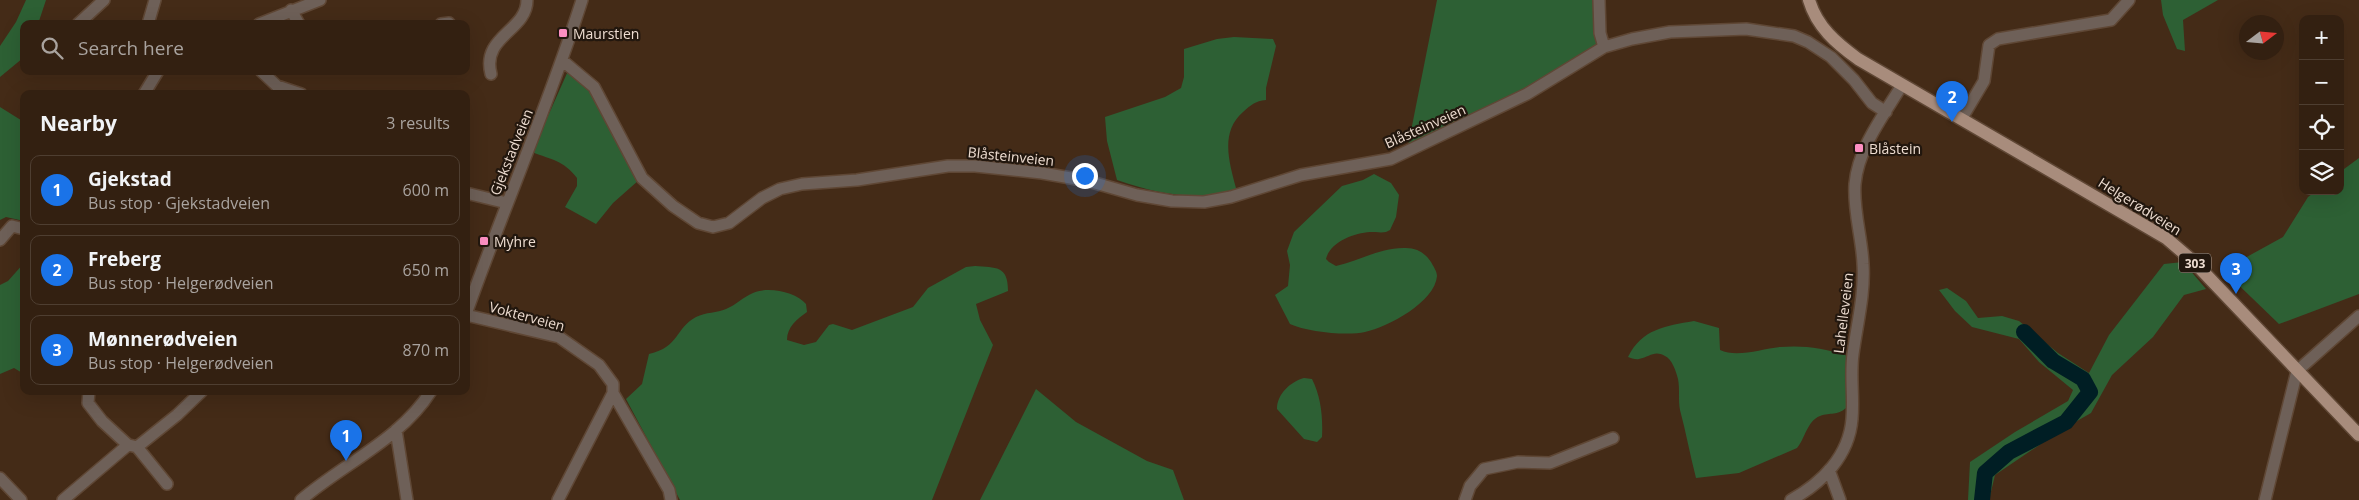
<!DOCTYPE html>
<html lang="en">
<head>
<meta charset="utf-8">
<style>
  body { margin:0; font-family:"Open Sans",sans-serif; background:#3e2d1f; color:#f1f3f6 }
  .controls { position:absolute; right:15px; top:15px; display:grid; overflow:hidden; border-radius:10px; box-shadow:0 5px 20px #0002 }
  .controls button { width:45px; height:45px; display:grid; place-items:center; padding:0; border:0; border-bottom:1px solid #4e3e31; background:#332011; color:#f1f3f6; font:25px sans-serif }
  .compass { position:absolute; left:2239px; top:15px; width:45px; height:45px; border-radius:50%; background:#332011; box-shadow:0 5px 20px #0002; rotate:74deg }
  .you { position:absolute; left:1084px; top:175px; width:18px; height:18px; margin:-12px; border:4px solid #fff; border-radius:50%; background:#1a73e8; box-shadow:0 0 0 8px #1a73e833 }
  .badge { display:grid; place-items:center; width:32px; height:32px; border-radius:50%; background:#1a73e8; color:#fff; font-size:16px; font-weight:700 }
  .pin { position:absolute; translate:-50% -41px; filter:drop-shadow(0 1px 2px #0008) }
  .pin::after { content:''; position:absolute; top:26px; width:18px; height:15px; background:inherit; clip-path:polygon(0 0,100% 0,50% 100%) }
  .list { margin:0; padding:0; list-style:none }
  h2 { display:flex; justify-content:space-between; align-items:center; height:65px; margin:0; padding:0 20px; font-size:21px }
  h2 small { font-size:16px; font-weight:400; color:#a9a39f }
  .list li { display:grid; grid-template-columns:32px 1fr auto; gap:15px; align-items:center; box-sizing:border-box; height:70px; margin:0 10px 10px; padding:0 10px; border:1px solid #4e3e31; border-radius:10px }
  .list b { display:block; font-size:19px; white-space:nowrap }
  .list p { margin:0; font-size:16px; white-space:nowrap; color:#a9a39f }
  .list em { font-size:16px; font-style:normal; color:#a9a39f }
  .icon { flex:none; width:28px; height:28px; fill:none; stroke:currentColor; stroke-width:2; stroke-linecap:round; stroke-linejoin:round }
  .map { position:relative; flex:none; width:2359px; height:500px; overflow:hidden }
  .search { position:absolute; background:#332011; box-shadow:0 5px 20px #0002; left:20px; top:20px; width:450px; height:55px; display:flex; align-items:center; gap:12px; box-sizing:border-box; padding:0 18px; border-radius:10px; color:#a9a39f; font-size:19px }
  .panel { position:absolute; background:#332011; box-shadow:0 5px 20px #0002; left:20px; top:90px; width:450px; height:305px; border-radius:10px }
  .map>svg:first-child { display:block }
</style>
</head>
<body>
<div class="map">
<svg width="2359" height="500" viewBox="0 0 2359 500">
  <rect width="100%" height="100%" fill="#442b17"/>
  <path fill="#2d6034" d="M 26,0 L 46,0 L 38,24 L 24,24 L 23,58 L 0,77 L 0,46 L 16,22 Z
    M 1437,0 L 1597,0 L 1598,45 L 1513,96 L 1408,146 Z
    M 2161,0 L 2218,0 L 2183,20 L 2185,51 L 2177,49 L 2163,15 Z
    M 1234,37 L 1273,39 L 1276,46 L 1266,88 L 1266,100 C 1255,101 1251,105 1243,112 C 1220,132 1229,162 1236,188 L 1233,192 C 1190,200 1158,194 1117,180 L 1107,141 L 1105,117 L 1165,97 L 1181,88 L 1184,77 L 1184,49 L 1217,39 Z
    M 568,71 L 584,80 L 639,180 L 613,203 L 596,224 L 565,207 L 577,186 L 577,178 C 563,160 552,160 532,152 Z
    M 0,107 L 24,122 L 24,221 L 6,217 L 0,220 Z
    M 2359,158 L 2359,294 L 2279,324 L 2223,270 L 2283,237 L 2308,197 L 2316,191 L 2340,191 L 2340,172 Z
    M 1374,174 L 1391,183 L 1399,195 L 1396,217 L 1390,230 L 1386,232 C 1381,233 1376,232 1370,232 C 1354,233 1330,242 1326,259 L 1329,262 L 1336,266 C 1360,261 1380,247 1406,248 C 1417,248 1425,253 1431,262 C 1433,266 1437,271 1437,276 C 1435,302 1388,327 1365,332 C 1347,336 1307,332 1290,324 L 1275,295 L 1288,286 L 1290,265 L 1287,251 L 1294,232 L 1342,186 L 1363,180 Z
    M 2183,262 L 2206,289 L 2184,295 L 2153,337 L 2112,375 L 2091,413 L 2063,429 L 1995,475 L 1989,500 L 1968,500 L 1970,462 L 2015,432 L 2068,401 L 2073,390 L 2039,362 L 2019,339 L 1972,327 L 1955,311 L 1939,290 L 1947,288 L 1966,301 L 1978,318 L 2002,316 L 2019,321 L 2058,353 L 2089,373 L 2109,335 L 2164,264 Z
    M 24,263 L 24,374 L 14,368 L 0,374 L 0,285 L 8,281 Z
    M 975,266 C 996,268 1008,265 1008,291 L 976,304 L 980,320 L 993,345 L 932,500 L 680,500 L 626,399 L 642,384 L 649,354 C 680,347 675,328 696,317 C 706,312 717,313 726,309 C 736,305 743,297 753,293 C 768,286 796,292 806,304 L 807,312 C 797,319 787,327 787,340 L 804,345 L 816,342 L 829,325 L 833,324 L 852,330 L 913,307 L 928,288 L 966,267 Z
    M 1694,321 L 1719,328 L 1720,350 C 1737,358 1761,349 1780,347 C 1803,345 1824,348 1845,355 L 1848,357 L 1846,408 C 1837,416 1831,412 1820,416 C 1807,421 1805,439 1797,448 L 1739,473 L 1696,478 C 1690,455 1686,432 1680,410 C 1678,400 1680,389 1678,379 C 1676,371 1672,359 1665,356 C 1654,350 1650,357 1639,359 C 1636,360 1631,358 1628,357 C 1642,329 1665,326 1694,321 Z
    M 1304,378 L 1312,379 C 1321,397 1323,417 1322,437 L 1317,442 L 1304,439 L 1277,409 C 1277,394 1290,382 1304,378 Z
    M 1036,389 L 1076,422 L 1147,461 L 1173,470 L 1184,500 L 980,500 Z"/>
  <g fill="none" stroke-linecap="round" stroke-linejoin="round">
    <path stroke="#001e24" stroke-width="16" d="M 1982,500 L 1985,473 L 2009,452 L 2066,422 L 2090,392 L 2083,379 L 2053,361 L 2024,332"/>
    <defs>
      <path id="minor" d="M 1599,0 L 1600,33 L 1604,47
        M 291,10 L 299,24
        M 78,24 L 104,0
        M 148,24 L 155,0
        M 259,24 L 320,0
        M 441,24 L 449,23
        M 563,61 L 594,87 L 642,178 L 673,206 L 698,223 L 713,227 L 729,223 L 762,198 L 780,189 L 802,184 L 857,180 L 948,166 L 975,166 L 1042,173 L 1088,181 L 1137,195 L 1172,201 L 1204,202 L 1231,197 L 1301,175 L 1391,159 L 1527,94 L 1604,47 L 1632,39 L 1670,32 L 1746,29 L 1794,36 L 1808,42 L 1831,57 L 1854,80 L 1872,103 L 1886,112
        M 261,71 L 277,86 L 301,94
        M 491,74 C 481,36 527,31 527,0
        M 144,94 L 158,71
        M 1962,118 L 1984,81 L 1989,45 L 1998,39 L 2111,20 L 2129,0
        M 466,193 L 507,203
        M 0,240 L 12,226 L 24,229
        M 466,314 C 503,209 548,107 582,0
        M 466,315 L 559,337 L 599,365 L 613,384 L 613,393 L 558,500
        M 613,393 L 669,490 L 671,500
        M 396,430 L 407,500
        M 129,445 L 137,447 L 167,484
        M 137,447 L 177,415 L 202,391
        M 1829,470 L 1840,500
        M 0,478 L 21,500
        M 63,500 L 128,445 L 102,421 L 88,403 L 89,391
        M 301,500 C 343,464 401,439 431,391
        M 1465,500 L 1470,486 L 1484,469 L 1518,462 L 1550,463 L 1613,438
        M 1791,500 C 1822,483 1849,456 1852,419 C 1854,397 1850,376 1853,354 C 1857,324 1865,294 1863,264 C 1862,238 1853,210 1855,184 C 1858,148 1884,115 1902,85
        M 2265,500 L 2297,371 L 2359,316"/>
      <path id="major" d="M 1809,0 C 1817,27 1836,43 1858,59 L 2166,238 L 2194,262 L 2359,435"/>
    </defs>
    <use href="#minor" stroke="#5f4735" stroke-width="14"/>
    <use href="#major" stroke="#5f4735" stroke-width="15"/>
    <use href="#minor" stroke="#6e6058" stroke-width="11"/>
    <use href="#major" stroke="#a88c7c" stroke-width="12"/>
  </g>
  <g fill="#fc8fc2" stroke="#22170e" stroke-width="2">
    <rect x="558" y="28" width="10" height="10" rx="2.5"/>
    <rect x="1854" y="143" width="10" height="10" rx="2.5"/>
    <rect x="479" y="236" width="10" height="10" rx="2.5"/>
  </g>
  <g text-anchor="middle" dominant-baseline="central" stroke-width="4.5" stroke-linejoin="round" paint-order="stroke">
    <rect fill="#22170e" stroke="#b1a296" stroke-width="1" x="2179" y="253.5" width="32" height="19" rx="4"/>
    <g font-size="12" font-weight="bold" fill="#eeddd1">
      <text x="2195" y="263">303</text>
    </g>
    <g font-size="14" fill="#eeddd1" stroke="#22170e" text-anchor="start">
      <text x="573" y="33">Maurstien</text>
      <text x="1869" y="148">Blåstein</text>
      <text x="494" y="241">Myhre</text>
    </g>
    <g font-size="14" fill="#eeddd1" stroke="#22170e">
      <text transform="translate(1425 126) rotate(-24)">Blåsteinveien</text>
      <text transform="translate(511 152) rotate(-68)">Gjekstadveien</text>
      <text transform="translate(1011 156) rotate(6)">Blåsteinveien</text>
      <text transform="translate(2140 206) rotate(32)">Helgerødveien</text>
      <text transform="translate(1843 313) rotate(-83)">Lahelleveien</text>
      <text transform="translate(527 316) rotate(15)">Vokterveien</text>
    </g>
  </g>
</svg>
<div class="controls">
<button>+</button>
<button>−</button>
<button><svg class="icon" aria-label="locate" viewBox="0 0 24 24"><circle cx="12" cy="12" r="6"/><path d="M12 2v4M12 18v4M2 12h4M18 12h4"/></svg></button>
<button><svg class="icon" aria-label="layers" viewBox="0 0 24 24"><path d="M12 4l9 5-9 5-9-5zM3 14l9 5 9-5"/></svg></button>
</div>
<svg class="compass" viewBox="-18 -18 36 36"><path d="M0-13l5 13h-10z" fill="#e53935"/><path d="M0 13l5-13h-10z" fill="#a9a39f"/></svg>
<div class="you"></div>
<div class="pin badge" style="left:346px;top:461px">1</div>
<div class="pin badge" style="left:1952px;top:122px">2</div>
<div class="pin badge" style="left:2236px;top:294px">3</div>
<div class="search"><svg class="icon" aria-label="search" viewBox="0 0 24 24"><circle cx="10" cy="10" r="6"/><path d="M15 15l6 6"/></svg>Search here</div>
<section class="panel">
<h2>Nearby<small>3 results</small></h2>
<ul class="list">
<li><span class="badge">1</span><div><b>Gjekstad</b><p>Bus stop · Gjekstadveien</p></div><em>600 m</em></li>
<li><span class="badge">2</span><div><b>Freberg</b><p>Bus stop · Helgerødveien</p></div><em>650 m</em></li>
<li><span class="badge">3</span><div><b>Mønnerødveien</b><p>Bus stop · Helgerødveien</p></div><em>870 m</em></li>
</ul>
</section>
</div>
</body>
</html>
